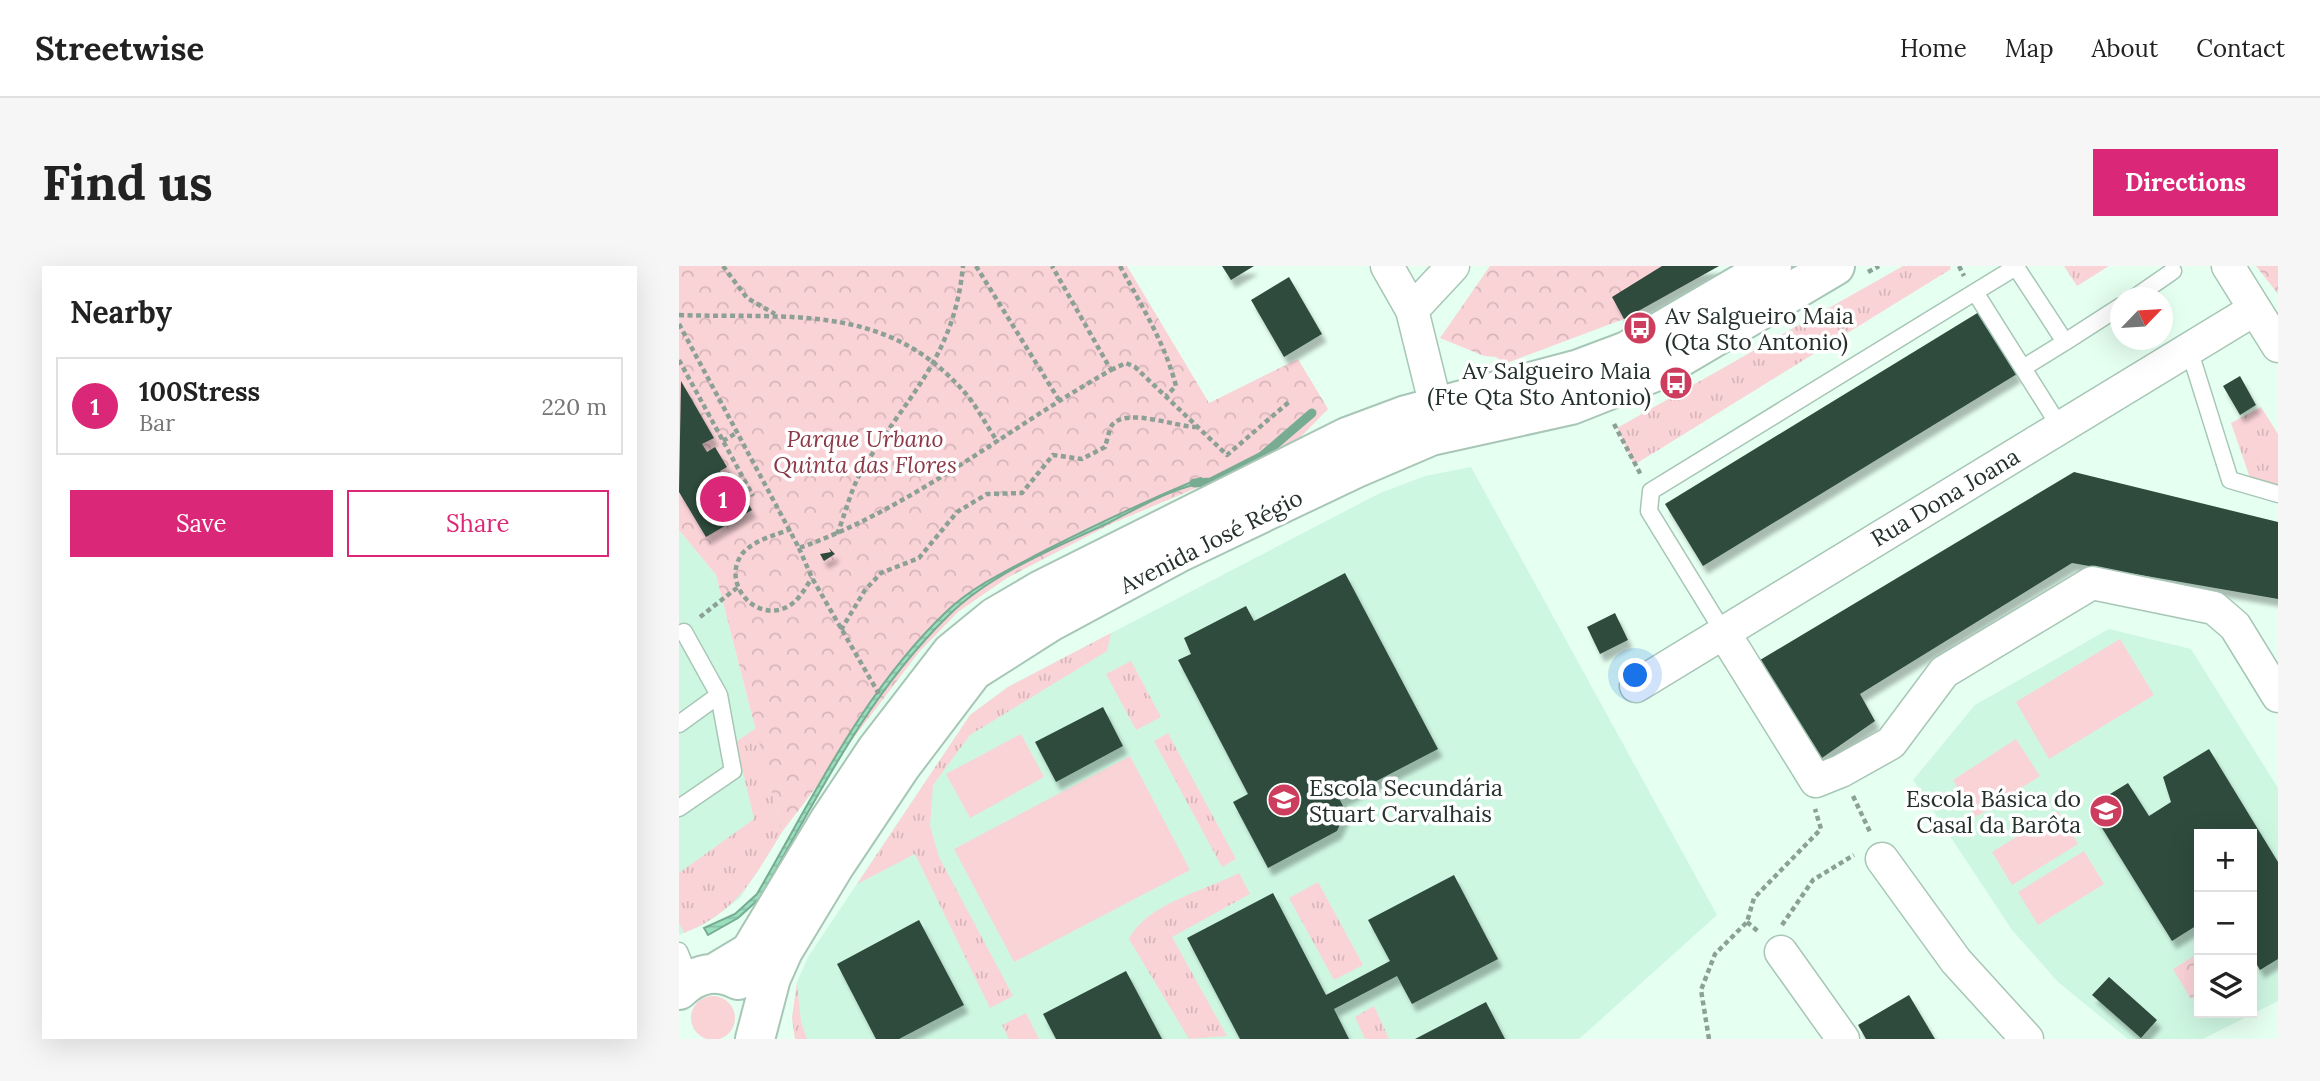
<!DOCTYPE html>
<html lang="en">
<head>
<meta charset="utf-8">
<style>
  body { margin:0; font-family:Lora,serif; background:#f6f6f6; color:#222 }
  .controls { position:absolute; right:21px; bottom:21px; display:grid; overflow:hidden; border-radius:0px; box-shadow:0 7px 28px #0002 }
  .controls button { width:63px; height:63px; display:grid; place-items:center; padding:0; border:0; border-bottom:2px solid #e0e0e0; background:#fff; color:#222; font:35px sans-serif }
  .compass { position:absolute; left:1431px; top:21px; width:63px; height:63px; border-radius:50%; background:#fff; box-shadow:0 7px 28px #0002; rotate:65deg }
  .you { position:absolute; left:957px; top:410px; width:24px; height:24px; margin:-18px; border:5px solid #fff; border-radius:50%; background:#1a73e8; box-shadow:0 0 0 10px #1a73e833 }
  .badge { display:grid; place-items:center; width:46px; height:46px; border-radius:50%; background:#db2777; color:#fff; font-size:23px; font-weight:700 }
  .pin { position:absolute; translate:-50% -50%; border:4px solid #fff; box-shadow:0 2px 7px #0006 }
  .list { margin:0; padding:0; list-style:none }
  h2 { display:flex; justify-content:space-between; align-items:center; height:91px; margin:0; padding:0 28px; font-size:30px }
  h2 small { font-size:23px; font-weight:400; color:#767676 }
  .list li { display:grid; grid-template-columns:46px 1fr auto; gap:21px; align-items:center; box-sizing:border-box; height:98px; margin:0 14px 14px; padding:0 14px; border:2px solid #e0e0e0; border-radius:0px }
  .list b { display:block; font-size:26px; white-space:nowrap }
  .list p { margin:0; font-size:23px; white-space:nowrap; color:#767676 }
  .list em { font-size:23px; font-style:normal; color:#767676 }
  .actions { display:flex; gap:14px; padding:21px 28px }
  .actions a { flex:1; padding:16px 0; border:2px solid #db2777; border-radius:0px; text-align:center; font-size:24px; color:#db2777 }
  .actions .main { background:#db2777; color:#fff }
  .icon { flex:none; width:38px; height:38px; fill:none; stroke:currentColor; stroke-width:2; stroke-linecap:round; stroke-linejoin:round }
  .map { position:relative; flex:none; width:1599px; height:773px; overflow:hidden; border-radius:0px }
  header { display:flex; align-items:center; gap:42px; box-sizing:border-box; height:98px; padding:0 35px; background:#fff; border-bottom:2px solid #e0e0e0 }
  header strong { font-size:33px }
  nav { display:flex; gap:38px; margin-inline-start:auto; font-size:24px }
  .intro { display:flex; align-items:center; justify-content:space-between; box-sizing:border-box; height:168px; padding:0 42px }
  h1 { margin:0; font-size:49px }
  .button { padding:18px 32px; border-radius:0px; background:#db2777; color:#fff; font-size:24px; font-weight:700 }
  main { display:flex; gap:42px; padding:0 42px }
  aside { flex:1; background:#fff; border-radius:0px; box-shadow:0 7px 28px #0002 }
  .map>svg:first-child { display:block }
</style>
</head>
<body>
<header>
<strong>Streetwise</strong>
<nav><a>Home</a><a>Map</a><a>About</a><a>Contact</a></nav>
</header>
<div class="intro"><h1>Find us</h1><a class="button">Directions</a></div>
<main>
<aside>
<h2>Nearby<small></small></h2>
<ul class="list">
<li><span class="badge">1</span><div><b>100Stress</b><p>Bar</p></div><em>220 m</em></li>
</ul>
<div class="actions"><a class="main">Save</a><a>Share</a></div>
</aside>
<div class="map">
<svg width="1599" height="773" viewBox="0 0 1599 773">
  <defs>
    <pattern id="grass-tufts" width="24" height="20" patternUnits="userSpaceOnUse" patternTransform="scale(1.75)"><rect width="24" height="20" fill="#fad3d7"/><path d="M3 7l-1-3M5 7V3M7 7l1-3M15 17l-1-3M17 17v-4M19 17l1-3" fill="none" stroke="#d6b6b9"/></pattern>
    <pattern id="park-crowns" width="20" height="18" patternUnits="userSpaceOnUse" patternTransform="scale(1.75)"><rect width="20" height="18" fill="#fad3d7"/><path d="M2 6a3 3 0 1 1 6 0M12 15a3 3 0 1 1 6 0" fill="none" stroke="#d6b6b9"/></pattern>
    <pattern id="water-rules" width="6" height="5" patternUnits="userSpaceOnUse" patternTransform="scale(1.75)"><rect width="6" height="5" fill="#9ae0be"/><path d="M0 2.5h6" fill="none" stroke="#85c1a3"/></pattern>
    <filter id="shadow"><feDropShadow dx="4.5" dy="8" stdDeviation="2" flood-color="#0004"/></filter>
  </defs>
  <rect width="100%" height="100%" fill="#e5fff1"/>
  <path fill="#cef7e2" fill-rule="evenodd" d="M 792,201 L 1038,649 L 900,773 L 116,773 L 113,752 L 118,716 L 129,691 L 291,449 L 329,421 L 701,227 L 746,210 Z
    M 0,264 L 37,309 L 103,566 L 61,632 L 26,658 L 0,669 Z
    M 1430,363 L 1512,383 L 1599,522 L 1599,735 L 1524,773 L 1449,773 L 1379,716 L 1333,664 L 1234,514 L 1296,439 ZM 1520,568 L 1573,568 L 1573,747 L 1520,747 Z"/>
  <path fill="url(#grass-tufts)" d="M 1224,0 L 1271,0 L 1272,3 L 955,199 L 938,162 Z
    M 1385,0 L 1430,0 L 1398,20 Z
    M 1582,141 L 1599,168 L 1599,221 L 1571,212 L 1552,157 Z
    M 432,367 L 428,385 L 291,469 L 254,519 L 251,560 L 260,591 L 334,730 L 311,742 L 236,588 L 178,618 L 291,449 L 329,421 Z
    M 452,395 L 482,451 L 457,464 L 427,408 Z
    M 77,462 L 103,566 C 74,613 59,645 5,667 L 0,656 L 0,607 L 75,553 L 57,476 Z
    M 489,467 L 557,593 L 543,601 L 475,475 Z
    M 560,607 L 571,628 L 493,671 L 548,770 L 510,773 L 450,673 C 468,637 526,625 560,607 Z
    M 639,616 L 684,699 L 655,714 L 610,632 Z
    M 118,716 L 122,756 L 128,773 L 116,773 L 113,752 Z
    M 695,740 L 710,773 L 686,773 L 676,751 Z
    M 347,747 L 360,773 L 330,773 L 323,759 Z"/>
  <path fill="url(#park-crowns)" d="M 0,0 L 448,0 L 530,137 L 619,93 L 649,143 L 612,181 L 538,217 L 522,220 L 432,258 L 328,312 L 279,346 L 240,386 L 103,566 L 37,309 L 0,264 Z
    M 811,0 L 1040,0 L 945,53 L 825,98 L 817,91 L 805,90 L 761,72 Z
    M 1577,0 L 1599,0 L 1599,28 Z
    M 1520,687 L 1520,727 L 1512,733 L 1494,703 Z"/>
  <path fill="#fad3d7" d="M 1441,373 L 1475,429 L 1370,493 L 1337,436 Z
    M 342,468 L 365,511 L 291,552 L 267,508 Z
    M 1337,473 L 1361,510 L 1297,551 L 1274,514 Z
    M 451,490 L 511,604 L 335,696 L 275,583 Z
    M 1379,545 L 1399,578 L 1333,619 L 1313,586 Z
    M 1405,585 L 1425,618 L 1359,659 L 1339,626 Z
    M12 752a22 22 0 1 1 44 0a22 22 0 1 1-44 0Z"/>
  <path fill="url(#water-rules)" stroke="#77ac92" stroke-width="2" d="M 522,212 L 527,217 C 497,219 452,246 425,259 C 373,283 310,309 269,350 C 187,430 137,534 81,632 L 59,652 L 29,669 L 25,662 L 56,648 L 78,628 C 134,531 185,424 267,346 C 295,319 333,302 367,284 C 418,258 469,234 522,212 Z"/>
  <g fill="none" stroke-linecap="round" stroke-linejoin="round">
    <path stroke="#77ac92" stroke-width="9" d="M 515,217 L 532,216 L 583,190 L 633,147"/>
  </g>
  <path fill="#2f4b3d" filter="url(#shadow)" d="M 543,0 L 575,0 L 552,14 Z
    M 983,0 L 1040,0 L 945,53 L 933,31 Z
    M 610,11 L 643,68 L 605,91 L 572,34 Z
    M 1300,46 L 1338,108 L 1024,300 L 986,238 Z
    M 1561,110 L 1577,139 L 1561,149 L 1544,120 Z
    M 2,115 L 35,172 L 23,178 L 28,186 L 36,181 L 48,201 L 41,205 L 43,209 L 50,206 L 73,244 L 27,271 L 0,226 Z
    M 1395,206 L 1599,256 L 1599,333 L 1393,297 L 1181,428 L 1196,455 L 1140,494 L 1081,394 Z
    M 150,282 L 156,288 L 145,295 L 141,288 L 152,286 Z
    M 666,307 L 759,483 L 661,534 L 667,546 L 658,565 L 589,602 L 554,536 L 569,528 L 499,394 L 512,388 L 505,372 L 567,340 L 575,355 Z
    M 936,347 L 949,374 L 921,388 L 908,361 Z
    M 424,441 L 444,480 L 377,516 L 356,476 Z
    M 1530,483 L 1599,596 L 1599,693 L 1581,704 L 1573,690 L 1573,568 L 1520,568 L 1520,658 L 1493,675 L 1410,541 L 1449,517 L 1470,550 L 1492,536 L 1484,511 Z
    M 775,609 L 819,693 L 733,738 L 718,710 L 655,743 L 670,773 L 561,773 L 508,672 L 594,627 L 647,729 L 711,695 L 689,654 Z
    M 240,654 L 285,739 L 220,773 L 197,773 L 158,698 Z
    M 447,705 L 483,773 L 377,773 L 364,748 Z
    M 1430,711 L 1478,754 L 1462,772 L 1413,729 Z
    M 1230,729 L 1256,773 L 1187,773 L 1179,759 Z
    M 807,736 L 826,773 L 736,773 Z"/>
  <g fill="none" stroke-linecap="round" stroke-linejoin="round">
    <defs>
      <path id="lane" d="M 1296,26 L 1337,1 L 1386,76 L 1442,40
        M 1455,32 L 1494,5
        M 1510,83 L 1551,214 L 1599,228
        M 1344,102 L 1386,76
        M 1045,367 L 970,245 L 972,225 L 1296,26 L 1381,161
        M 0,458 L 40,429
        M 0,542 L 54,505 L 40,429 L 5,366
        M 0,685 L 12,714"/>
      <path id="street" d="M 708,0 L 733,44 L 757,141
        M 1549,0 L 1599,80
        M 733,44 L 774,0
        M 1045,367 L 1137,515 L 1162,505 L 1212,477 L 1265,406 L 1413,317 L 1535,342 L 1556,360 L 1599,430
        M 957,420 L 1576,43
        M 1203,593 L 1277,695 L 1348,773
        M 1102,686 L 1164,773"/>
      <path id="secondary" d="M 36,707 L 71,686 L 150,555 L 198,483 L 272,387 L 316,351 L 362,324 L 668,171 L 727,149 L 900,103 L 948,85 L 1093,0
        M 0,724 C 17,707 37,703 59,714
        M 76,773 L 92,712 L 104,685 L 156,599 L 222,500 L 294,405 L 371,356 L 501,286 L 675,203 L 752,170 L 892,139 L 978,105 L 1156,0"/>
    </defs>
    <use href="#lane" stroke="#a7c6b6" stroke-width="19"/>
    <use href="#street" stroke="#a7c6b6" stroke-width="35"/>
    <use href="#secondary" stroke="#a7c6b6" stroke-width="42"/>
    <path stroke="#8ca096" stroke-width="4.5" stroke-dasharray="5 3.5" stroke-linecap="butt" d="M 44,0 L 68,32 L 96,48
      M 297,0 L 380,134
      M 441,0 C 462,39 486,77 497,120 L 487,130
      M 1280,0 L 1285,10
      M 1189,6 L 1200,0
      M 0,49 C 107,53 208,35 287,128 C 299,142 308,161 319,176
      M 0,58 L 120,282 C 232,243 329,162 432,104 L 373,0
      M 0,94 L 74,230
      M 432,104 L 447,97 L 456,101 L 548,189 L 610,136
      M 935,158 L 962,209
      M 44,175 L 57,167
      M 112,263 C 97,269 74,274 63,288 C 42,317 76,357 108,341 C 120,335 126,322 133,312
      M 158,268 C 166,249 171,226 181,208 C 225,132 275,94 284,0
      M 120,282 L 133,312 L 200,428
      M 21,351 L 59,321
      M 162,364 L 186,324 L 202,307 L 240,292 L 278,246 L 308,228 L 343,227 L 374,189 L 403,193 L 426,181 C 428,175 430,164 433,159 C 448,141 497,161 517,161
      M 1174,530 L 1191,566
      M 1068,656 L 1081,667
      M 1103,659 L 1134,614 L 1175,589
      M 1030,773 L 1022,724 L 1036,688 L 1068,656 L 1075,632 L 1142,563 L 1136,543"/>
    <use href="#lane" stroke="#fff" stroke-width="16"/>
    <use href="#street" stroke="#fff" stroke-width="32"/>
    <use href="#secondary" stroke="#fff" stroke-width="38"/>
  </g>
  <defs>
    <symbol id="bus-disc" viewBox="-11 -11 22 22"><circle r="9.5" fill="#cd3e5e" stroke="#fff"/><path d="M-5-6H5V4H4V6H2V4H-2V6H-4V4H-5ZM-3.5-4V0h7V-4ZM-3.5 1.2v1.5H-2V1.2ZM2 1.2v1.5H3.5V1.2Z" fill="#fff"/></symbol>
    <symbol id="school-disc" viewBox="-11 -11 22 22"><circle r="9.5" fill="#cd3e5e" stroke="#fff"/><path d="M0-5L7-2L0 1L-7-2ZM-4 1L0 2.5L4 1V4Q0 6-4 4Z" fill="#fff"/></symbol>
  </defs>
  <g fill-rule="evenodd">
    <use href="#bus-disc" x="942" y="43" width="38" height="38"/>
    <use href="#bus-disc" x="978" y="98" width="38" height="38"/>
    <use href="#school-disc" x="586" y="515" width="38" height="38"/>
    <use href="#school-disc" x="1408" y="526" width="38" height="38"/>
  </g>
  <g text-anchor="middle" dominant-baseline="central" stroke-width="7" stroke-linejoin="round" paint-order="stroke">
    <g font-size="23" fill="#25312b" stroke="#fff" text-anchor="start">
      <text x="986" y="49">Av Salgueiro Maia<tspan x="986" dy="26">(Qta Sto Antonio)</tspan></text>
      <text x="972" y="104" text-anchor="end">Av Salgueiro Maia<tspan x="972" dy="26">(Fte Qta Sto Antonio)</tspan></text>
      <text x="630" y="521">Escola Secundária<tspan x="630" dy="26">Stuart Carvalhais</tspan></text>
      <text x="1402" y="532" text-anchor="end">Escola Básica do<tspan x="1402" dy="26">Casal da Barôta</tspan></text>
    </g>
    <g font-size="23" font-style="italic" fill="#8b3746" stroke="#fff">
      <text x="186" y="172">Parque Urbano<tspan x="186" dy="26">Quinta das Flores</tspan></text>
    </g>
    <g font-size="23" fill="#25312b" stroke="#fff">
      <text transform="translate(1266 231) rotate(-31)">Rua Dona Joana</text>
      <text transform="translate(532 275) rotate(-27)">Avenida José Régio</text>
    </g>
  </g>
</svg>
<div class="controls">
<button>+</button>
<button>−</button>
<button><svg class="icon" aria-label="layers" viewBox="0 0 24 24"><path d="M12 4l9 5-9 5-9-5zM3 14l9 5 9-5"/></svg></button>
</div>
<svg class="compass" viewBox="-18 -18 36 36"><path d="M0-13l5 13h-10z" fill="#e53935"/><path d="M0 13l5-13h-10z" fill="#767676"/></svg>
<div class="you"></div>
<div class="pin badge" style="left:44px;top:233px">1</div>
</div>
</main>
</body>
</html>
